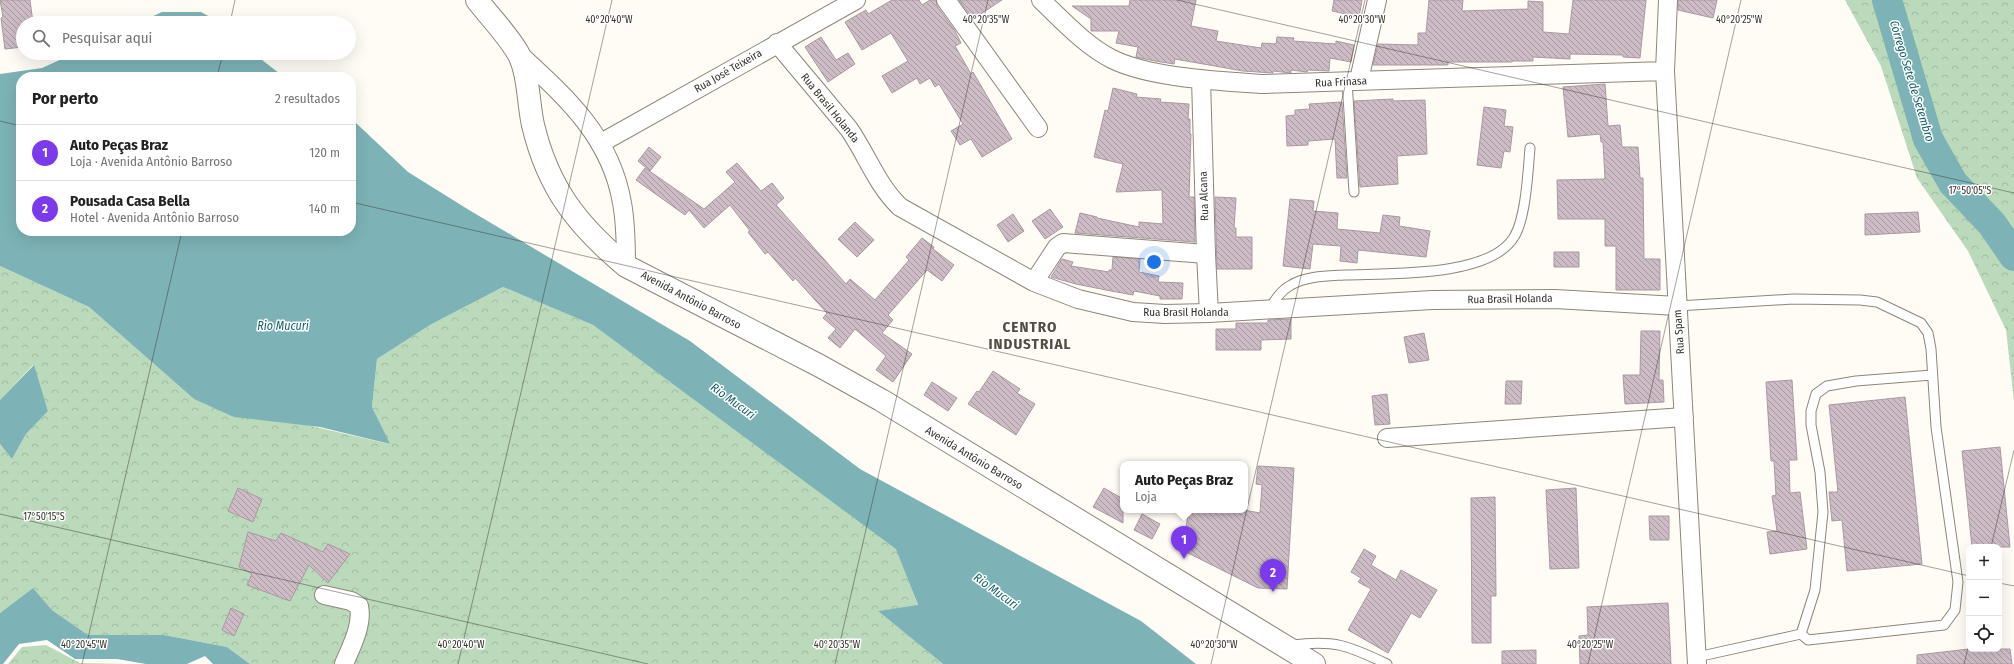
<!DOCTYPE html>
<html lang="pt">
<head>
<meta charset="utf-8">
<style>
  body { margin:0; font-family:"Fira Sans Condensed",sans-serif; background:#f6f6f6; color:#222 }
  .controls { position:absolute; right:12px; bottom:12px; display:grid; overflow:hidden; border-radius:8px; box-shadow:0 4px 16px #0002 }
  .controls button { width:36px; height:36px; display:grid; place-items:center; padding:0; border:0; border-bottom:1px solid #e0e0e0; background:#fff; color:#222; font:20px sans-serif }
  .you { position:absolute; left:1154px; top:262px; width:14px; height:14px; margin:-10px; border:3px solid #fff; border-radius:50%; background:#1a73e8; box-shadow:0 0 0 6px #1a73e833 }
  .badge { display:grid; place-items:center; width:26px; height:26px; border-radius:50%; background:#7c3aed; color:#fff; font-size:13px; font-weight:700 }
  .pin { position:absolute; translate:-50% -33px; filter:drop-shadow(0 1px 2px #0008) }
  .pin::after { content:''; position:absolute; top:21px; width:14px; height:12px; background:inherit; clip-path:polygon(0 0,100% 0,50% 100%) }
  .popup { position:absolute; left:1120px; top:461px; width:128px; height:52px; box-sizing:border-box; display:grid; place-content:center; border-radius:8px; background:#fff; filter:drop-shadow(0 1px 3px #0005); font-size:13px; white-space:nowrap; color:#767676 }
  .popup b { font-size:15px; color:#222 }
  .popup::after { content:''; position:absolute; left:50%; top:100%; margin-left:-8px; border:8px solid transparent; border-top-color:#fff }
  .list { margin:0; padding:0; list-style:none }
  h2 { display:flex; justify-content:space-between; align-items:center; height:52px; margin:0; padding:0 16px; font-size:17px }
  h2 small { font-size:13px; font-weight:400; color:#767676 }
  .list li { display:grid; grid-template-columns:26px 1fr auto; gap:12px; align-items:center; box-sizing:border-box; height:56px; padding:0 16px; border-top:1px solid #e0e0e0 }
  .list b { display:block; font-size:15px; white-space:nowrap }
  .list p { margin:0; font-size:13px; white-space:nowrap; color:#767676 }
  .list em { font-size:13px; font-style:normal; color:#767676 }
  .icon { flex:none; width:22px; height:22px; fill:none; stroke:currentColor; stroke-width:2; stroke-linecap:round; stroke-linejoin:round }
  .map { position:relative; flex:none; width:2014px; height:664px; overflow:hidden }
  .search { position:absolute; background:#fff; box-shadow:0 4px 16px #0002; left:16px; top:16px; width:340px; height:44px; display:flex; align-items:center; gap:10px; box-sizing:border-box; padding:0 14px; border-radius:22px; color:#767676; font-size:15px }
  .panel { position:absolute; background:#fff; box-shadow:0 4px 16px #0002; left:16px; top:72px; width:340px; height:164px; border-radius:16px }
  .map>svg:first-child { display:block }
</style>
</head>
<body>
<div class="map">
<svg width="2014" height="664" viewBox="0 0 2014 664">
  <defs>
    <pattern id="forest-crowns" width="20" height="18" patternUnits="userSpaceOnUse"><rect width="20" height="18" fill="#bbd9bb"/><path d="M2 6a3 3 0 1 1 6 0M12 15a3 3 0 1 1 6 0" fill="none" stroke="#a1bba1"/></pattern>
    <pattern id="building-back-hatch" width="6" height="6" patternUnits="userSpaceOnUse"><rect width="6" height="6" fill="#cdbcc5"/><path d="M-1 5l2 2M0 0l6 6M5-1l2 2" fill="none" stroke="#a799a0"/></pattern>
  </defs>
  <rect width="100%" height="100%" fill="#fffbf5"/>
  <path fill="url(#forest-crowns)" d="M 1845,0 L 2014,0 L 2014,401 L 2006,330 L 1968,251 L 1917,178 L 1881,66 Z
    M 0,266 L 89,307 L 194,399 L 389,444 L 372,407 L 377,359 L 430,325 L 503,287 L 593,325 L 897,549 L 918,606 L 878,611 L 943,664 L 250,664 L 227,647 L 164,635 L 88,635 L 52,610 L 33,588 L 0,613 L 0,444 L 12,459 L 26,434 L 48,411 L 33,365 L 0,400 Z
    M 46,645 L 80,663 L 127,664 L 8,664 L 22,647 Z"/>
  <path fill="#7db3b6" d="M 162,12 L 201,12 L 221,23 L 138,23 Z
    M 75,53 L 253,53 L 284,77 L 21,77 L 21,231 L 351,231 L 351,121 L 356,123 L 408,172 L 469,210 L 690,341 L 860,469 L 1141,621 L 1196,664 L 943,664 L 878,611 L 918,605 L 896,549 L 593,325 L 503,287 L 430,325 L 377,359 L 372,407 L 390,444 L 320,427 L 234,417 L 194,399 L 89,307 L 0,266 L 0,74 L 42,68 Z
    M 34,365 L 48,411 L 26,434 L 12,459 L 0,444 L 0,400 Z
    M 33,588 L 52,610 L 88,635 L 164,635 L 227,647 L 250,664 L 213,664 L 205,656 L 187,664 L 146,664 L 117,659 L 75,659 L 47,640 L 19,644 L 3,664 L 0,664 L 0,613 Z"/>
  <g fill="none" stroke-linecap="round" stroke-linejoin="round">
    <path stroke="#7db3b6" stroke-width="30" d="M 1887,0 L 1928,139 L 1953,183 L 1992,224 L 2014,256"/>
  </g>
  <path fill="url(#building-back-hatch)" stroke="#a999a1" d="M 0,0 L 30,0 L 33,23 L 23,23 L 23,47 L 5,49 L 1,18 L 3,17 Z
    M 892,0 L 919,0 L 922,5 L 930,0 L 936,0 L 937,6 L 955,31 L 961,43 L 955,46 L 971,74 L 973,72 L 1012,139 L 982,157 L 971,139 L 960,145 L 951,131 L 963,124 L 939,84 L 935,87 L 930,78 L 920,84 L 917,78 L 892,93 L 882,76 L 908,61 L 891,33 L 862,50 L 845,22 L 866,10 L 868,14 Z
    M 959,0 L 1002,0 L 973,19 Z
    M 1130,0 L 1196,0 L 1191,26 L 1218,31 L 1216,41 L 1261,48 L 1262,43 L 1276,44 L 1277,37 L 1294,38 L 1293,41 L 1336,44 L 1336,41 L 1354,45 L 1351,62 L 1330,58 L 1329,71 L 1308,70 L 1307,72 L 1291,70 L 1291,73 L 1273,71 L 1273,73 L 1243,71 L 1175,59 L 1174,64 L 1155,61 L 1136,57 L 1138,47 L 1116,43 L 1119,31 L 1091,31 L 1091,19 L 1072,6 L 1129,6 Z
    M 1334,0 L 1362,0 L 1359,17 L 1332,11 Z
    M 1429,0 L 1463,0 L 1462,11 L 1528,9 L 1528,1 L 1543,2 L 1543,32 L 1569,34 L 1573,0 L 1646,0 L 1640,58 L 1623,57 L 1623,55 L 1570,54 L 1570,59 L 1533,57 L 1533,61 L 1512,61 L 1512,62 L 1448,62 L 1448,65 L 1373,65 L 1378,44 L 1418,45 L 1418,33 L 1426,33 Z
    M 1678,0 L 1717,0 L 1713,18 L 1678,10 Z
    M 821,37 L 836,60 L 848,53 L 855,64 L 828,82 L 805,47 Z
    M 1605,84 L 1608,126 L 1620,125 L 1622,147 L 1638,147 L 1640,178 L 1643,178 L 1644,259 L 1660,259 L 1660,290 L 1616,290 L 1616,246 L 1605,246 L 1605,219 L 1558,219 L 1557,180 L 1605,179 L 1603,142 L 1601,142 L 1600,134 L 1568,137 L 1563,87 Z
    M 1113,88 L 1137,94 L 1136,97 L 1161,99 L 1160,102 L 1189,104 L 1188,119 L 1190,119 L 1190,134 L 1191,134 L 1189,197 L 1194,197 L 1195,242 L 1075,233 L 1080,213 L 1097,217 L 1097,218 L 1139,227 L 1139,222 L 1163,224 L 1162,190 L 1116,192 L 1123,164 L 1094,157 L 1105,110 L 1108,111 Z
    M 1393,99 L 1393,101 L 1425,100 L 1427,154 L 1397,156 L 1398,184 L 1360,187 L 1354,101 Z
    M 1342,102 L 1347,178 L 1337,178 L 1335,139 L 1308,141 L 1308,145 L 1287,146 L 1286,116 L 1295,115 L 1295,110 L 1310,109 L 1309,104 Z
    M 1484,107 L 1506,110 L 1504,126 L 1513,127 L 1510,152 L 1504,151 L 1501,168 L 1477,165 Z
    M 649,147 L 661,157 L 650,171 L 638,161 Z
    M 737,163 L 761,191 L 772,183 L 784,198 L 776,205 L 846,284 L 850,279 L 875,300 L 909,260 L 906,257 L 922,238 L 934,247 L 933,249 L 954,265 L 942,281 L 927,270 L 888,315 L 893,320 L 882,333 L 912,354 L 893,382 L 876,370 L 886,356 L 855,329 L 840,348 L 828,338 L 836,329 L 823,318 L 827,313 L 795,278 L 793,281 L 768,252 L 765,254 L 748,232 L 750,231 L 730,205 L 704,228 L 689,210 L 685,215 L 636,180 L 645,168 L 704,209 L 735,182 L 726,172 Z
    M 1215,197 L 1236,198 L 1234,228 L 1236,228 L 1236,237 L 1252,237 L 1252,269 L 1217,269 Z
    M 1290,199 L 1314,201 L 1313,211 L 1338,213 L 1337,229 L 1380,233 L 1383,215 L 1400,217 L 1399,226 L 1430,231 L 1426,257 L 1358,250 L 1357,263 L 1340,261 L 1341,246 L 1313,244 L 1310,269 L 1283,266 Z
    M 1050,209 L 1063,227 L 1045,239 L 1032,221 Z
    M 1918,212 L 1920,232 L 1865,235 L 1865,214 Z
    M 1013,214 L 1024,231 L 1008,242 L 997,225 Z
    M 855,222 L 874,240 L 857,257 L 838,239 Z
    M 1554,252 L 1579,252 L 1579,267 L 1554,267 Z
    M 1113,257 L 1140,259 L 1139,272 L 1159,276 L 1158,282 L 1183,283 L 1182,299 L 1160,299 L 1160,296 L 1134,291 L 1133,295 L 1106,290 L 1076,284 L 1051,277 L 1062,259 L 1073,262 L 1071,266 L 1109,272 L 1109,270 L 1112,270 Z
    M 1291,319 L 1291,339 L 1261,340 L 1261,350 L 1216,350 L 1216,329 L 1236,329 L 1236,323 L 1268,323 L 1268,320 Z
    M 1641,331 L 1660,331 L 1659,380 L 1663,380 L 1664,402 L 1625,404 L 1623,375 L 1640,375 Z
    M 1424,333 L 1429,360 L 1409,363 L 1404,337 Z
    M 993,371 L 1020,389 L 1017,393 L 1035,404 L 1016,435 L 968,404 L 977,391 L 979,392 Z
    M 1792,380 L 1797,460 L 1789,460 L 1790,493 L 1800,492 L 1807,549 L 1770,554 L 1767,532 L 1777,531 L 1772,496 L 1776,495 L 1774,461 L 1771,461 L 1766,382 Z
    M 1506,381 L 1522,381 L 1521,404 L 1505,404 Z
    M 932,382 L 957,398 L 948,411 L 924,395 Z
    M 1387,394 L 1390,424 L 1375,425 L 1372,396 Z
    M 1905,397 L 1922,564 L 1847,571 L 1842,520 L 1832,521 L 1829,492 L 1838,492 L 1829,405 Z
    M 2000,447 L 2010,547 L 1972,547 L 1962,451 Z
    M 1258,466 L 1294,468 L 1287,589 L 1258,588 L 1182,550 L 1189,510 L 1244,510 L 1260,513 L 1262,485 L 1256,484 Z
    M 238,488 L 262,499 L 253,522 L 228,511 Z
    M 1104,488 L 1123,499 L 1123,523 L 1093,507 Z
    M 1576,488 L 1579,568 L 1550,569 L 1546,490 Z
    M 1495,497 L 1496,596 L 1491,596 L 1491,643 L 1472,643 L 1471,498 Z
    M 1142,514 L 1160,524 L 1152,539 L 1134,530 Z
    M 1649,516 L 1669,516 L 1669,540 L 1650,540 Z
    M 248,532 L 276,541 L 281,533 L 323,552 L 328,544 L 350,554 L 328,583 L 309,565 L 290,601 L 247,585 L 252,574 L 239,567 Z
    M 1364,549 L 1376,556 L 1371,565 L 1396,580 L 1401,570 L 1437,590 L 1420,618 L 1411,613 L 1388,653 L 1348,630 L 1371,589 L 1358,582 L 1361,578 L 1351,572 Z
    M 1668,603 L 1671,664 L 1580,664 L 1579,636 L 1588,635 L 1587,607 Z
    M 231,608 L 244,614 L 234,636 L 222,630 Z
    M 1969,649 L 2010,649 L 2012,664 L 1917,664 L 1917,655 Z
    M 1536,650 L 1536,664 L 1502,664 L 1502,651 Z"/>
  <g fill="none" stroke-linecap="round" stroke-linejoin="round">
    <defs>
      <path id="lane" d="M 1347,81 L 1354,192
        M 1677,306 L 1793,299 L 1860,300 L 1877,302 L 1921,323 L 1928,333 L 1931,349 L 1936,427 L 1958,582 L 1955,610 L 1944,625 L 1808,640 L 1801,634 L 1815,590 L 1823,512 L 1820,472 L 1811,425 L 1811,411 L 1816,394 L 1827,386 L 1856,381 L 1932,375
        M 1269,310 C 1275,300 1280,291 1291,285 C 1306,276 1327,276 1344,275 C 1388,273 1489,278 1514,237 C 1526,218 1528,171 1530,148
        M 1292,645 C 1335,640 1347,645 1387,664
        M 1697,657 L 1801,634"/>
      <path id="street" d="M 946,0 L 1038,128
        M 1041,0 C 1063,21 1085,45 1112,59 C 1150,78 1220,81 1263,84 L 1665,71
        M 1668,0 L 1665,71 L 1697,664
        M 777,43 L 849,129 C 867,155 877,185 900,207 L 1034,282 L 1078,299 L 1133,312 L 1165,314 L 1209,313 L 1432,300 L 1555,299 L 1677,306
        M 519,54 C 566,97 611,137 622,203 C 626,224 626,245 626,266
        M 1201,79 L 1206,254 L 1209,313
        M 1359,80 L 1377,0
        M 601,143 L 856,0
        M 1034,282 L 1057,247 L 1063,243 L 1206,254
        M 1387,438 L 1684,417
        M 324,595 L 351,601 L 359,606 C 363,625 351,647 344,664"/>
      <path id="secondary" d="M 477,0 C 490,17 507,34 518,53 C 529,73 528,103 533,125 C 548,188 577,225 626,266 L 820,366 L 881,400 L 1314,664"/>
    </defs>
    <use href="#lane" stroke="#8e8678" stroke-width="11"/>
    <use href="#street" stroke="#8e8678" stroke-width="20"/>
    <use href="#secondary" stroke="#8e8678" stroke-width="24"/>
    <use href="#lane" stroke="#fff" stroke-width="9"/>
    <use href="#street" stroke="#fff" stroke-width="18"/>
    <use href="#secondary" stroke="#fff" stroke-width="22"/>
  </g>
  <path fill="none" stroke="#36322c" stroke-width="1" stroke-opacity="0.45" d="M 1177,0 L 2014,193M 230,23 L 235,0M 217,77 L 223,53M 0,121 L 21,126M 351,202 L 1969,576M 0,514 L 648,664M 1991,547 L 2014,450M 1999,583 L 2014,586M 82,664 L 182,231M 458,664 L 612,0M 835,664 L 988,0M 1211,664 L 1365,0M 1588,664 L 1741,0M 1964,664 L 1969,644"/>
  <g text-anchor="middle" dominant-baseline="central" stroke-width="3" stroke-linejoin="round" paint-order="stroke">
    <g font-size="11" fill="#36322c" stroke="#fff">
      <text transform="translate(728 71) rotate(-30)">Rua José Teixeira</text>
      <text transform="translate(1341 82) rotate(-3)">Rua Frinasa</text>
      <text transform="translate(830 108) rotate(51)">Rua Brasil Holanda</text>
      <text transform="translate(1204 196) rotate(-92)">Rua Alcana</text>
      <text transform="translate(1510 299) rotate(-1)">Rua Brasil Holanda</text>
      <text transform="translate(691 300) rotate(28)">Avenida Antônio Barroso</text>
      <text x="1186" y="312">Rua Brasil Holanda</text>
      <text transform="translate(1679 332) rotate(-94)">Rua Spam</text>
      <text transform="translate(974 458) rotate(31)">Avenida Antônio Barroso</text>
    </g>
    <g font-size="12" font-style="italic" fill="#145f63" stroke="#fff">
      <text transform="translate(1912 81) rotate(73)">Córrego Sete de Setembro</text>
      <text x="283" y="326">Rio Mucuri</text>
      <text transform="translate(733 401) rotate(36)">Rio Mucuri</text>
      <text transform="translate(996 591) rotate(36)">Rio Mucuri</text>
    </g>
    <g font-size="15" font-weight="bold" letter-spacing="1" fill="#544d40" stroke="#fff">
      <text x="1030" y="327">CENTRO<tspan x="1030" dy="17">INDUSTRIAL</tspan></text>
    </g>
  </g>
  <g font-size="10" text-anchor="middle" fill="#36322c" stroke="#fff" stroke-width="3" stroke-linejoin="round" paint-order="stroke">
    <text x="609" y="23">40°20'40"W</text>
    <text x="986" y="23">40°20'35"W</text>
    <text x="1362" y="23">40°20'30"W</text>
    <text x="1739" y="23">40°20'25"W</text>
    <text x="1970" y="194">17°50'05"S</text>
    <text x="44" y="520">17°50'15"S</text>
    <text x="84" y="648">40°20'45"W</text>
    <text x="461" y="648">40°20'40"W</text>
    <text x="837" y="648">40°20'35"W</text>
    <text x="1214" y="648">40°20'30"W</text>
    <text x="1590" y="648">40°20'25"W</text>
  </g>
</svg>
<div class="controls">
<button>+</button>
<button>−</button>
<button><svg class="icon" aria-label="locate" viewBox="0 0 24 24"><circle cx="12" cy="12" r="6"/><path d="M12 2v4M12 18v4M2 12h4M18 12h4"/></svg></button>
</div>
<div class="you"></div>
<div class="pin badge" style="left:1184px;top:559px">1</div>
<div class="popup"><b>Auto Peças Braz</b>Loja</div>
<div class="pin badge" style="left:1273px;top:592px">2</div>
<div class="search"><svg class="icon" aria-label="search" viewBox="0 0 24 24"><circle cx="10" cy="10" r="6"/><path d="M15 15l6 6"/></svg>Pesquisar aqui</div>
<section class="panel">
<h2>Por perto<small>2 resultados</small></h2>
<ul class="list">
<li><span class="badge">1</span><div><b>Auto Peças Braz</b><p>Loja · Avenida Antônio Barroso</p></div><em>120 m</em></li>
<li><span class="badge">2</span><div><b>Pousada Casa Bella</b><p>Hotel · Avenida Antônio Barroso</p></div><em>140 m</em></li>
</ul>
</section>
</div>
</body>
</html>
